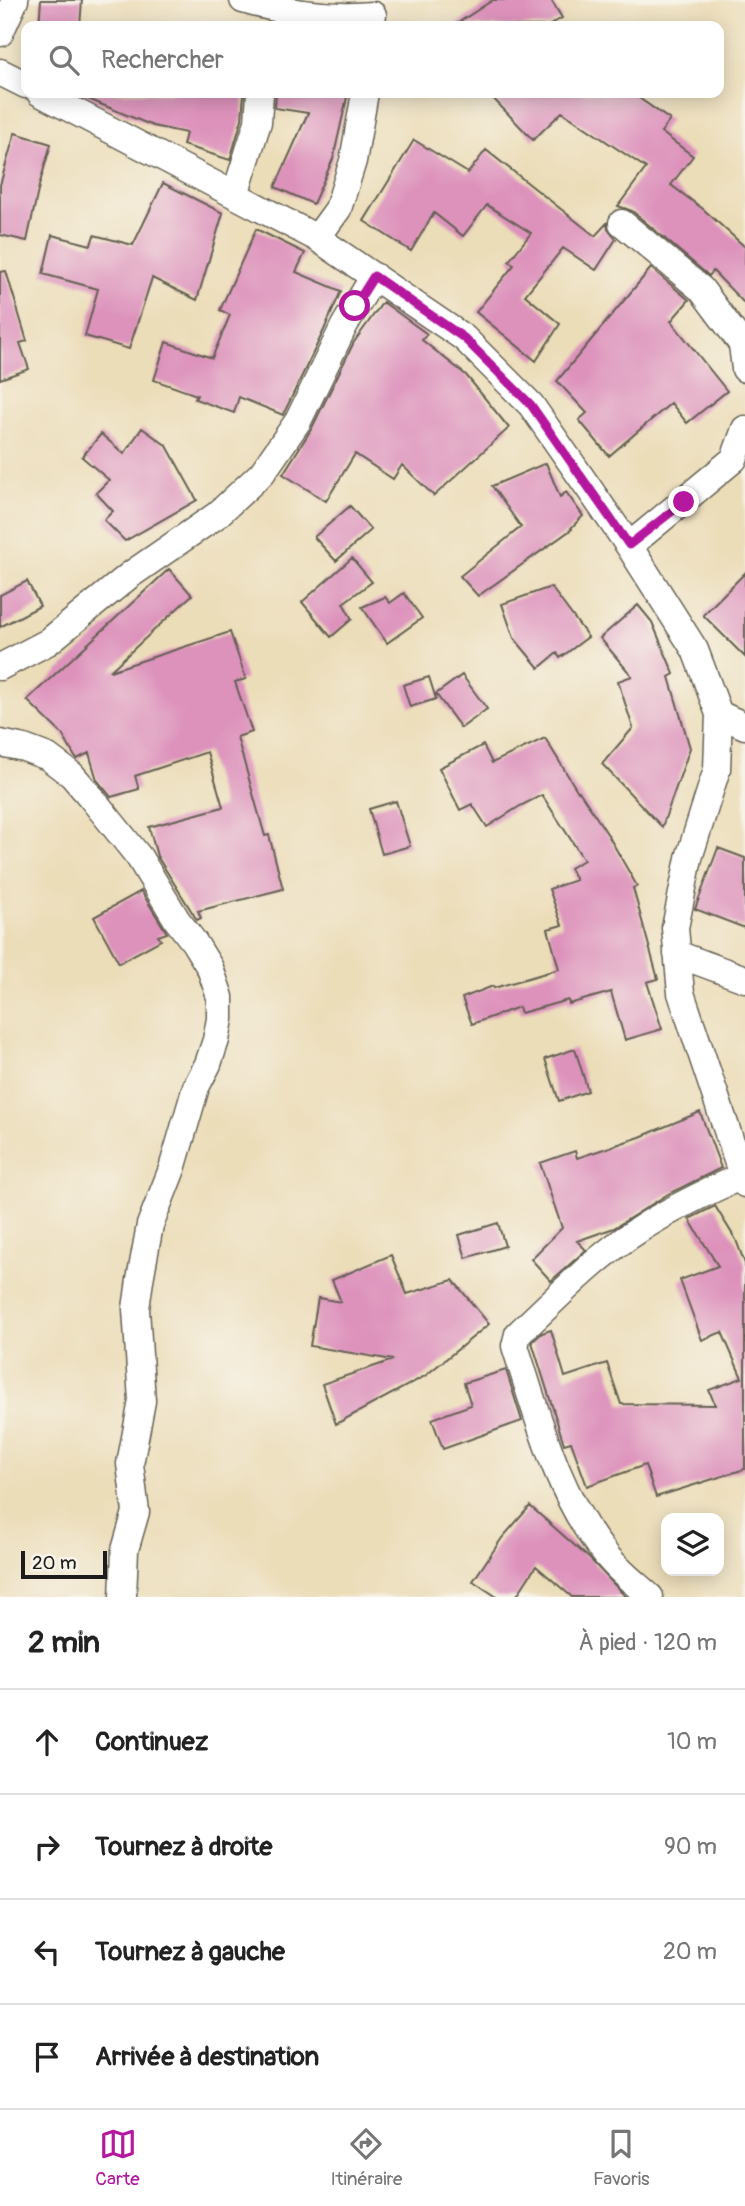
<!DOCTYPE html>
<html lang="fr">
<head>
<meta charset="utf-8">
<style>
  body { margin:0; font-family:Pangolin,sans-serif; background:#f6f6f6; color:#222 }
  .controls { position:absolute; right:21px; bottom:21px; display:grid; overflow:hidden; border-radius:14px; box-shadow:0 4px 18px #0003 }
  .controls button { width:63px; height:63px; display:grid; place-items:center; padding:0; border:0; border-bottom:2px solid #e0e0e0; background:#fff; color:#222; font:35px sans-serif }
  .scale { position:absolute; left:21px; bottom:18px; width:86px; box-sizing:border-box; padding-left:7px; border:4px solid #1c1c1c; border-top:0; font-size:19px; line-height:24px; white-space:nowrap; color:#1c1c1c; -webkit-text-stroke:5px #f7f3e8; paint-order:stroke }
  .stop { position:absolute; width:21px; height:21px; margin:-16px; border:5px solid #b5179e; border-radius:50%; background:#fff }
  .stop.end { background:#b5179e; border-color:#fff; box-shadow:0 2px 7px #0008 }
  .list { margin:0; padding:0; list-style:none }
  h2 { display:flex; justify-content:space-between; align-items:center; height:91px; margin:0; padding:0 28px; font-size:30px }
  h2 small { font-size:23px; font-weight:400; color:#767676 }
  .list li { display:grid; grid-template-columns:46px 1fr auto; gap:21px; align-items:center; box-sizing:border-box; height:105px; padding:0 28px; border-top:2px solid #e0e0e0 }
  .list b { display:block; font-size:26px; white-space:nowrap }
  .list em { font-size:23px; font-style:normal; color:#767676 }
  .icon { flex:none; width:38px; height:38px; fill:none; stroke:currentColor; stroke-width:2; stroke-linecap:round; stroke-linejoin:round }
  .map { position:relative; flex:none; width:745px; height:1597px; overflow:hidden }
  .search { position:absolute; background:#fff; box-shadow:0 4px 18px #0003; left:21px; right:21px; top:21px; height:77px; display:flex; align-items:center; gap:18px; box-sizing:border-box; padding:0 24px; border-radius:14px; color:#767676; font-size:26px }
  .sheet { height:511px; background:#fff }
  nav { display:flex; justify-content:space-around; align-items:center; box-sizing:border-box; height:98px; border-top:2px solid #e0e0e0; background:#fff; font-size:19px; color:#767676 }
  nav a { display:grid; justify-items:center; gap:4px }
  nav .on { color:#b5179e }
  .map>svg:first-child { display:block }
</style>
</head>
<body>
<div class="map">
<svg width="745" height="1597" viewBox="0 0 745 1597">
  <rect width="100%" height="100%" fill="#f7f3e8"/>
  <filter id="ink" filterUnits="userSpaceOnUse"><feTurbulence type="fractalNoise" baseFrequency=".0143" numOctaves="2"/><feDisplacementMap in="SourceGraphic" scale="14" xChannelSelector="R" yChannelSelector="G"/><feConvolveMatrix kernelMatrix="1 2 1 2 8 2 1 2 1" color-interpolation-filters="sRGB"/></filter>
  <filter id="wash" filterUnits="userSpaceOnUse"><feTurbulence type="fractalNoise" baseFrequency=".00686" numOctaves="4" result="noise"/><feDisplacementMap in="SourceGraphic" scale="28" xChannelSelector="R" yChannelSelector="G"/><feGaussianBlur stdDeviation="1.57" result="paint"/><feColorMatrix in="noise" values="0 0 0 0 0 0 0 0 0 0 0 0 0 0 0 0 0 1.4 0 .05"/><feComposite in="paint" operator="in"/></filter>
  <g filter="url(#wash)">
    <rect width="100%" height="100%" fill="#ecddb9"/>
    <g id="blocks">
      <path fill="#dd92bc" d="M 41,0 L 82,0 L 80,26 L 39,26 Z
        M 493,0 L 551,0 L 562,18 L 548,26 L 453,26 Z
        M 74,93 L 244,93 L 242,119 L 230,160 L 183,145 L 186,133 L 153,126 Z
        M 276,93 L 348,93 L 333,159 L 313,204 L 275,187 L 308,113 L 275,108 Z
        M 488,93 L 632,93 L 670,120 L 661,132 L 693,156 L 671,185 L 703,209 L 745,247 L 745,304 L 713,271 L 709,276 L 632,211 L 618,206 L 646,168 L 562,112 L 533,140 Z
        M 15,133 L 51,144 L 39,186 L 27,241 L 0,235 L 0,185 Z
        M 414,140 L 468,173 L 486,150 L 595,236 L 607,223 L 608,229 L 616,239 L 596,270 L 563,248 L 525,295 L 560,324 L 536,361 L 476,312 L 514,265 L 509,261 L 531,233 L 487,205 L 463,236 L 434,213 L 411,251 L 364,221 Z
        M 163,183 L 223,213 L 197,300 L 152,278 L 129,349 L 85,336 L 98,289 L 43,274 L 52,235 L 91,245 L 94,235 L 133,245 Z
        M 256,229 L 305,253 L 296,272 L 341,291 L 324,330 L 283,415 L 239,397 L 234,413 L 195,399 L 197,395 L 154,380 L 166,342 L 212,358 L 230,315 L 220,310 Z
        M 651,268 L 689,300 L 671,321 L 727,391 L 687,423 L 671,403 L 609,456 L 579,420 L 587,413 L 557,381 Z
        M 6,271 L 27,341 L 20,343 L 29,369 L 0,379 L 0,272 Z
        M 383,302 L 427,334 L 422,340 L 466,375 L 509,428 L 434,496 L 402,465 L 393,479 L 355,454 L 326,501 L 283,474 L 312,428 L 354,342 Z
        M 142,428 L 167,446 L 197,500 L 125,541 L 104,520 L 113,511 L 96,493 L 109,480 L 82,457 L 101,434 L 124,454 Z
        M 546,463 L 560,497 L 566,492 L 583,516 L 571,528 L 572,529 L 478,596 L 460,576 L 521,527 L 492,486 Z
        M 350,506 L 371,530 L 336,561 L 314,537 Z
        M 352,558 L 372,582 L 343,603 L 352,619 L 331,637 L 302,602 Z
        M 169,569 L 192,595 L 110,671 L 230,632 L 246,679 L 235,682 L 252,732 L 237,737 L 265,836 L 269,835 L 283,889 L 198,911 L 201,918 L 197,920 L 157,856 L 149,827 L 223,807 L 207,752 L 135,776 L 139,789 L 111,797 L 97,780 L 89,753 L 77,759 L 75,757 L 62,734 L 27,700 Z
        M 745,573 L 745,657 L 703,615 Z
        M 27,581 L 40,606 L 0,627 L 0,595 Z
        M 551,587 L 588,637 L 560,658 L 557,653 L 539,668 L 514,638 L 502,604 Z
        M 404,593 L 422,618 L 387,643 L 362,607 L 385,597 L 390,603 Z
        M 638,605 L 652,622 L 674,674 L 669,677 L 690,748 L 662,827 L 602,764 L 633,728 L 618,681 L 632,676 L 600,638 Z
        M 462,675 L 487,709 L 461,728 L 436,694 Z
        M 429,677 L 436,699 L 410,707 L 403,685 Z
        M 545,738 L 578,792 L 579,791 L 608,835 L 637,886 L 633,888 L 658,979 L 647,982 L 662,1029 L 625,1040 L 611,992 L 569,1004 L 568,1000 L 521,1013 L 519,1007 L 472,1024 L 462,998 L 493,986 L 494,988 L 559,969 L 548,929 L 562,925 L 549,889 L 576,880 L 570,868 L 584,860 L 542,795 L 520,806 L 487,827 L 472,804 L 460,810 L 439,768 L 483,745 L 492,763 Z
        M 396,801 L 410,846 L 382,854 L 369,809 Z
        M 718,848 L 745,858 L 745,928 L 695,909 Z
        M 141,891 L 167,933 L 158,936 L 161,940 L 119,963 L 94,917 Z
        M 575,1049 L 588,1091 L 559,1101 L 545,1059 Z
        M 700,1112 L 721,1168 L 668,1194 L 614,1228 L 577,1241 L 586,1250 L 551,1281 L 531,1259 L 562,1228 L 540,1163 L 575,1151 L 577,1158 L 640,1137 Z
        M 715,1206 L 736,1240 L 745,1264 L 745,1469 L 656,1497 L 645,1465 L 587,1486 L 571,1442 L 564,1444 L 532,1342 L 542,1333 L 551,1330 L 565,1377 L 607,1363 L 621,1404 L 715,1405 L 709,1390 L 742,1378 L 722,1332 L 702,1340 L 680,1280 L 718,1266 L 689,1219 Z
        M 498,1223 L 505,1246 L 466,1258 L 459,1235 Z
        M 391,1255 L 407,1294 L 453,1280 L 489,1324 L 425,1376 L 336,1424 L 322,1384 L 393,1360 L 310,1346 L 318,1298 L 341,1302 L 332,1280 Z
        M 506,1370 L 522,1421 L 443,1449 L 432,1419 L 471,1405 L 464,1383 Z
        M 530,1506 L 590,1559 L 626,1597 L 572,1597 L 536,1566 L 516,1597 L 497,1597 L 473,1581 L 502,1538 Z"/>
    </g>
  </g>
  <g filter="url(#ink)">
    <use href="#blocks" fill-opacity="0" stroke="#656053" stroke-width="2"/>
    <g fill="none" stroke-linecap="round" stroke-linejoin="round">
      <defs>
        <path id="minor" d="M 243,0 C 284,12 330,19 373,15
          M 0,33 L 15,0
          M 0,72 L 26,85
          M 40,93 L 317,238 L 464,338 L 531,405 L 629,546 L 695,650 L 719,714 L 717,769 L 689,858 L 675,928 L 681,993 L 745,1184
          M 235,195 L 258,122 L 260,93
          M 622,223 L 701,289 L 742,344 L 745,369
          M 317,238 L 338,209 L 353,161 L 365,93
          M 629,546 L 734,459 L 745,429
          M 0,667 L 48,642 L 130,575 L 217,515 L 262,473 L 298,421 L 344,326 L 374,276
          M 719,714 L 745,726
          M 0,743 L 24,748 L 48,757 L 72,775 L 90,796 L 139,857 L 177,920 L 194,942 L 210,968 L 220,997 L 220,1019 L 216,1040 L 208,1064 L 196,1087 L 172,1169 L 150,1225 L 140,1280 L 136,1309 L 142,1401 L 130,1464 L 136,1512 L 125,1550 L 123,1597
          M 677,954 L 745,979
          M 650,1597 C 636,1584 619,1571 607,1556 C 558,1498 538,1417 515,1346 L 518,1334 C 556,1299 593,1259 637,1231 C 670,1209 706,1192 742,1176"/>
      </defs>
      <use href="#minor" stroke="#656053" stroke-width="29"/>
      <use href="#minor" stroke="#fff" stroke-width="26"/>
    </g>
  </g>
  <g fill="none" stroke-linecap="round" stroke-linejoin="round" filter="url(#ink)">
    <path stroke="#b5179e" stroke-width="9" d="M 355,306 L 374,276 L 464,338 L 531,405 L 629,545 L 684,502"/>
  </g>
</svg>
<div class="controls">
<button><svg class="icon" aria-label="layers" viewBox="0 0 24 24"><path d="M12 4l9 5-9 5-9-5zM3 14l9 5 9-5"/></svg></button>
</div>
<div class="scale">20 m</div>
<div class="stop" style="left:355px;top:306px"></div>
<div class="stop end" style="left:684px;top:502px"></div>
<div class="search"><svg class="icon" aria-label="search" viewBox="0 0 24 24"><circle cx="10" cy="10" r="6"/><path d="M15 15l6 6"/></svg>Rechercher</div>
</div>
<section class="sheet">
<h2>2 min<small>À pied · 120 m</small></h2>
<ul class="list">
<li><svg class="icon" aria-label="ahead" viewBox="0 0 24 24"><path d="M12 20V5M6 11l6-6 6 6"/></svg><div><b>Continuez</b></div><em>10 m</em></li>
<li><svg class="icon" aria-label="right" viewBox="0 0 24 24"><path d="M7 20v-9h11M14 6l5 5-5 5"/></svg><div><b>Tournez à droite</b></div><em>90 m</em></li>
<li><svg class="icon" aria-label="left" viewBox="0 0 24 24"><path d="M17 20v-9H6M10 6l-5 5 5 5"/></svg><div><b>Tournez à gauche</b></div><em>20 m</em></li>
<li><svg class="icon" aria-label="arrive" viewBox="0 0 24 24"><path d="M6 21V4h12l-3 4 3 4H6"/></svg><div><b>Arrivée à destination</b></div></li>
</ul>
</section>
<nav>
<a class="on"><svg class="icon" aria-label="map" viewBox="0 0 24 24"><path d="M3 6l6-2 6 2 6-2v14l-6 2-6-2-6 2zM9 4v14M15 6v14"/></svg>Carte</a>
<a><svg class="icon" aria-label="directions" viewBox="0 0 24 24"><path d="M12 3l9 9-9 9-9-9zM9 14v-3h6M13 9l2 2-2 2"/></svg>Itinéraire</a>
<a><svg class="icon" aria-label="saved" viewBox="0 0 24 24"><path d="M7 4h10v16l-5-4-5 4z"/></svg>Favoris</a>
</nav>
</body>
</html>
